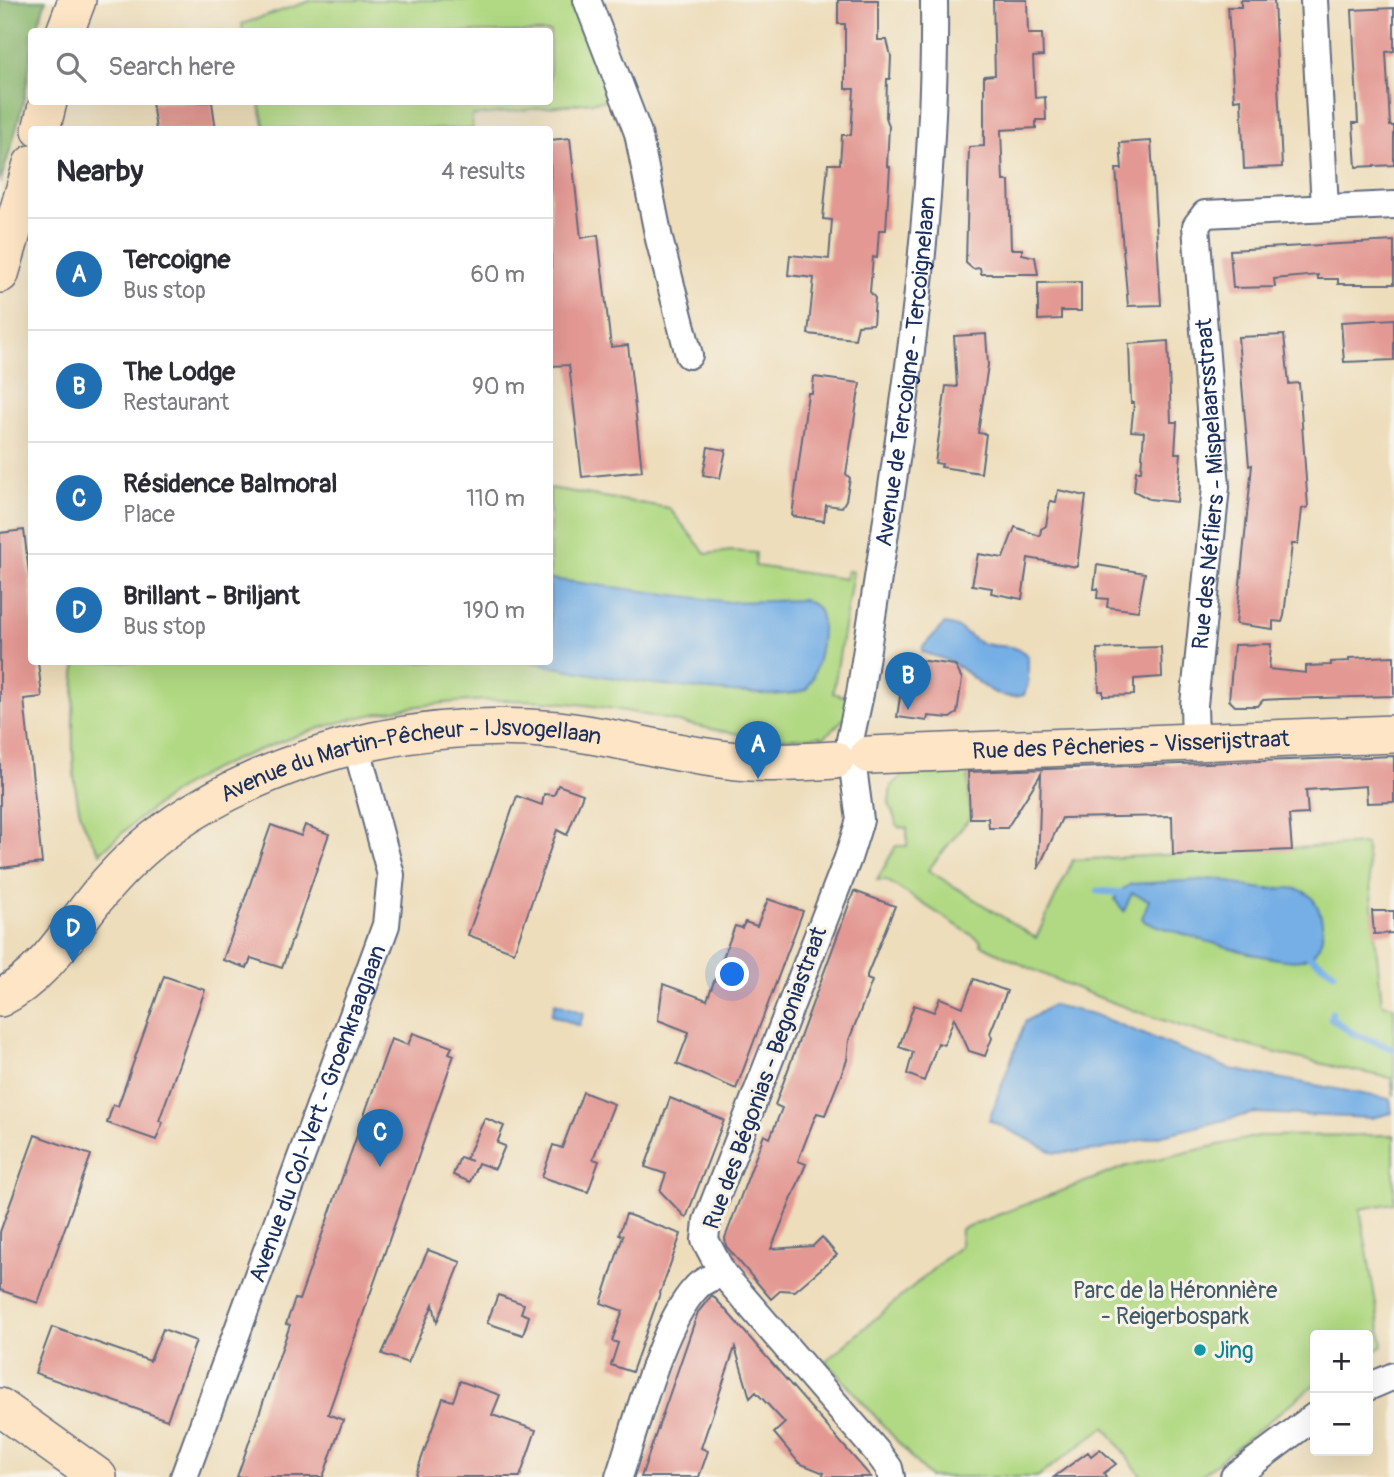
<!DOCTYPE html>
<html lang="en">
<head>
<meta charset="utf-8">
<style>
  body { margin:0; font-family:Pangolin,sans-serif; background:#f2f2f3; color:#2b2b33 }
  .controls { position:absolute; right:21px; bottom:21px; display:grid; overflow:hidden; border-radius:7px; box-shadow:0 7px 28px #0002 }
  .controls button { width:63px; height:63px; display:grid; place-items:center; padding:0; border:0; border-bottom:2px solid #e1e1e2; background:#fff; color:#2b2b33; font:35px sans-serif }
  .you { position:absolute; left:733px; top:975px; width:24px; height:24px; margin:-18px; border:5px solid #fff; border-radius:50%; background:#1a73e8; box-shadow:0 0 0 10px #1a73e833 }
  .badge { display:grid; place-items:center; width:46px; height:46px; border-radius:50%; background:#1f6fb2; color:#fff; font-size:23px; font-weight:700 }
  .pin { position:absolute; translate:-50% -58px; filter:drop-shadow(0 2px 4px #0008) }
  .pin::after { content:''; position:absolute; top:37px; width:24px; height:21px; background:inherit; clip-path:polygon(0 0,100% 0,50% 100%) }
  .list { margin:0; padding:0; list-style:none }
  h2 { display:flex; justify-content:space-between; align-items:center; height:91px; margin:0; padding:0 28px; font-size:30px }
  h2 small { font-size:23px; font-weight:400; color:#7c7c81 }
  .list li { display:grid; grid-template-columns:46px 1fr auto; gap:21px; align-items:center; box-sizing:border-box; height:112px; padding:0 28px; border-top:2px solid #e1e1e2 }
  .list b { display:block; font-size:26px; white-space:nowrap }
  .list p { margin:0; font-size:23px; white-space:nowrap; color:#7c7c81 }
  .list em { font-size:23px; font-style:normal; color:#7c7c81 }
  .icon { flex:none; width:38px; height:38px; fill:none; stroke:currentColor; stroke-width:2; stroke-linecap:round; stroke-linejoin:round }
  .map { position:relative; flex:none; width:1394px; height:1477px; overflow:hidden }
  .search { position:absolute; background:#fff; box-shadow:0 7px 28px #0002; left:28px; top:28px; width:525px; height:77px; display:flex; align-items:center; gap:18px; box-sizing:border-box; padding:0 24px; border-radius:7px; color:#7c7c81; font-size:26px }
  .panel { position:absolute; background:#fff; box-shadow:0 7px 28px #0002; left:28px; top:126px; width:525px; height:539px; border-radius:7px }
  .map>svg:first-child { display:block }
</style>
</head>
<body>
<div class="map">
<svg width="1394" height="1477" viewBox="0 0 1394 1477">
  <rect width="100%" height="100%" fill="#f7f3e8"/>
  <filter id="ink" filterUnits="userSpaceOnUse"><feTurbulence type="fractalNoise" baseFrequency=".0143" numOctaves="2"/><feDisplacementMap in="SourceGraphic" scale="14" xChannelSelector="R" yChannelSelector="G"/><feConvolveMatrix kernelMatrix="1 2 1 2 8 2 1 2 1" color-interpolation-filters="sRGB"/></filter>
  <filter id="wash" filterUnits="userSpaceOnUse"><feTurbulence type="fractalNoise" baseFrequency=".00686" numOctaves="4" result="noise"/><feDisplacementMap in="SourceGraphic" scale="28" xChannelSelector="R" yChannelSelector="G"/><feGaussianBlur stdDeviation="1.57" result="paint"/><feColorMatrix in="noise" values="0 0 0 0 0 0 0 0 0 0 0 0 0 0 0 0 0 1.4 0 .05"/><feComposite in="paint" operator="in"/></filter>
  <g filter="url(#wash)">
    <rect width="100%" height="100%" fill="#edddbb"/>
    <path fill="#b1d983" stroke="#668470" stroke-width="2" d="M 313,0 L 572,0 L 584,17 L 610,100 L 472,116 L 473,129 L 265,129 L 259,102 L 550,102 L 550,32 L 243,32 L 242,24 Z
      M 550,488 L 669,508 L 706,554 L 732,551 L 756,553 L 755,566 L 845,579 L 847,571 L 853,572 L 833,693 L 851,698 L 845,718 L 822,739 L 821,736 C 747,746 674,717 601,707 C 485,690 372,704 264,748 C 238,758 210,769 187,784 C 155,804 127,828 100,853 C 94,843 88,834 84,824 C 68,784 73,705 76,662 L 550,662 Z
      M 968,772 L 970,818 L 928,870 L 1036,938 L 1073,860 L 1366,844 L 1382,1004 L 1394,1006 L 1394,1097 L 1391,1078 C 1248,1051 1110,1011 980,944 L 981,941 L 886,880 L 877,880 L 896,846 L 907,846 L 907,828 L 898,827 L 889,803 L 891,786 L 903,775 Z
      M 1394,1135 L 1394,1203 L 1360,1209 L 1383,1346 L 1368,1355 L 1368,1335 L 1315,1335 L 1315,1384 L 1199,1477 L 1142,1477 L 1105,1427 L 1037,1477 L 929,1477 L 826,1361 L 960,1246 L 961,1229 L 1127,1166 L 1258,1136 Z"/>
    <path fill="#8cb971" stroke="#547468" stroke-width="2" d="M 0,0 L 46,0 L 36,31 L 32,32 C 32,83 15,134 0,183 Z"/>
    <path fill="#75afe5" stroke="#486fa2" stroke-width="2" d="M 550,579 L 729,602 L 804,600 C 809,603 815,604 818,609 C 828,626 817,675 806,690 C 781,698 757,693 732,692 C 663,687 598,677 531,662 L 550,662 Z
      M 944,624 C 961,625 966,635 979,642 C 996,650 1013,641 1028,656 L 1028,684 L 1024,695 C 993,704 974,675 954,664 C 944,658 933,656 922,652 L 922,648 Z
      M 1219,879 C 1234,883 1251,889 1267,889 C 1281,890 1294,884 1308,894 C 1326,909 1331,953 1301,960 C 1276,966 1175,931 1145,922 L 1142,918 L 1149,900 L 1132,893 L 1124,911 L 1115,900 L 1117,893 L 1131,884 Z
      M 555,1003 L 584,1013 L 579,1026 L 551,1015 Z
      M 1052,1005 L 1093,1014 L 1230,1069 L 1390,1099 L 1392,1113 L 1372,1118 L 1254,1113 L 1100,1150 L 1055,1153 L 989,1120 L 1025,1022 Z"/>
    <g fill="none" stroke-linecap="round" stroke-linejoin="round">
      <path stroke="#75afe5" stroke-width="7" d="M 1098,891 L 1125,893
        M 1304,952 L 1334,972
        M 1332,1013 L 1331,1018 L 1352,1033 L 1394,1049"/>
    </g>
    <g id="blocks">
      <path fill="#e39893" d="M 838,0 L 878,0 L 878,40 L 887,40 L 891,56 L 890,79 L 887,79 L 886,117 L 889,126 L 887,166 L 890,167 L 886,230 L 879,230 L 877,258 L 873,257 L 870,292 L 875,298 L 873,324 L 858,325 L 855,339 L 808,334 L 814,278 L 788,275 L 790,255 L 829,259 L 832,220 L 823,219 L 828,164 L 840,164 L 842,135 L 851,135 L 854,89 L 845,89 L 845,24 L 838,24 Z
        M 993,0 L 1027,0 L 1028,34 L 1042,34 L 1043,56 L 1033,57 L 1035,98 L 1045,97 L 1046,120 L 1036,120 L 1036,128 L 1001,130 L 1003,181 L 1009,181 L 1011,249 L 1022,249 L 1022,254 L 1035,257 L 1038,274 L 981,274 L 980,268 L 973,269 L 966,263 L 969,147 L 984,146 L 984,76 L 995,75 Z
        M 1241,0 L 1274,0 L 1282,167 L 1244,169 L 1241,99 L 1234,100 L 1228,7 L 1241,7 Z
        M 1394,8 L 1394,51 L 1386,52 L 1390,126 L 1394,126 L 1394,165 L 1356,167 L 1353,123 L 1358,123 L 1352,10 Z
        M 152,102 L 212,102 L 216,130 L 156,130 Z
        M 570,138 L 581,238 L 598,235 L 611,347 L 628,345 L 642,471 L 582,477 L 569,365 L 552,366 L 550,140 Z
        M 1151,141 L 1161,305 L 1128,306 L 1116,169 L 1122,169 L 1120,143 Z
        M 1394,241 L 1394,284 L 1338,284 L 1338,279 L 1318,279 L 1318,275 L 1274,279 L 1275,287 L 1233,288 L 1230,250 Z
        M 1081,282 L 1081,311 L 1061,311 L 1061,319 L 1038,320 L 1038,283 Z
        M 1394,319 L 1394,360 L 1344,362 L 1341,322 Z
        M 986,334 L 988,365 L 978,433 L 986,434 L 981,473 L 941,467 L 942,464 L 935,463 L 946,386 L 957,387 L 954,336 Z
        M 1284,335 L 1289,384 L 1299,383 L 1308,507 L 1302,509 L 1298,544 L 1292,544 L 1284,616 L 1282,622 L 1273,621 L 1273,629 L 1236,624 L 1252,465 L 1249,466 L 1238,337 Z
        M 1168,341 L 1171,422 L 1177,422 L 1175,453 L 1181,453 L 1177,502 L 1149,499 L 1134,491 L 1136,471 L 1141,471 L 1144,432 L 1131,431 L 1134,403 L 1131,403 L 1129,344 Z
        M 814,377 L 860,383 L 846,474 L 850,478 L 846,500 L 842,507 L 826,505 L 824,521 L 792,516 L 808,393 L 812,393 Z
        M 708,447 L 726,450 L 720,478 L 703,475 Z
        M 1058,490 L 1086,496 L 1077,567 L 1028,558 L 1022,599 L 991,593 L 992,588 L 972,585 L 978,554 L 1003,558 L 1015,527 L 1040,536 L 1041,529 L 1046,526 L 1050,501 L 1056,502 Z
        M 24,530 L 32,600 L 32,662 L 38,662 L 42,697 L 24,699 L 42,863 L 0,868 L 0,533 Z
        M 1097,565 L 1145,573 L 1138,611 L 1107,607 L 1108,599 L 1097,598 L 1098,589 L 1094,589 Z
        M 1271,644 L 1269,669 L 1306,673 L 1306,666 L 1331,665 L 1331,662 L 1349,661 L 1349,658 L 1394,656 L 1394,696 L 1281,699 L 1263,700 L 1258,706 L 1235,706 L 1229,700 L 1234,645 Z
        M 1161,647 L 1162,677 L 1134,679 L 1134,695 L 1103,696 L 1103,691 L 1099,691 L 1097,649 Z
        M 911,659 L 955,665 L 962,679 L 957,713 L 950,718 L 928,716 L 927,721 L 897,717 L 904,670 L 909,671 Z
        M 1394,756 L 1394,802 L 1367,803 L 1366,786 L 1306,790 L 1308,814 L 1289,815 L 1292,850 L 1173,855 L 1172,816 L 1062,818 L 1038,869 L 1041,774 L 1007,828 L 989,828 L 988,818 L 970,818 L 968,772 Z
        M 558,785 L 583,794 L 567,835 L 557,830 L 514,952 L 468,935 L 517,796 L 542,805 L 544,794 L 554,795 Z
        M 271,825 L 301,836 L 305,825 L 329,834 L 282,968 L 251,958 L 247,968 L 223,960 Z
        M 854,891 L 895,906 L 867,975 L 867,979 L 872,981 L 849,1040 L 847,1060 L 825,1115 L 817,1113 L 813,1122 L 798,1161 L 806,1164 L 771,1249 L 813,1246 L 822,1237 L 837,1255 L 795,1291 L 781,1290 L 771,1299 L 726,1246 L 725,1238 L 764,1135 L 770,1138 L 782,1108 L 775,1105 Z
        M 768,899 L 803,911 L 736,1089 L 677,1064 L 689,1032 L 658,1020 L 663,984 L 707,1000 L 735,926 L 742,928 L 745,922 L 757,926 Z
        M 1372,911 L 1394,911 L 1394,933 L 1374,934 Z
        M 164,976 L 205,990 L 159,1121 L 163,1122 L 156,1140 L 107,1123 L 113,1105 L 118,1106 Z
        M 974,979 L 1007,991 L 990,1033 L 992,1038 L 985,1056 L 969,1051 L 954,1018 L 944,1045 L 938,1043 L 924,1081 L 907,1074 L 913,1052 L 899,1047 L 914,1005 L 934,1012 L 940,998 L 963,1007 Z
        M 413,1033 L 452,1047 L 449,1053 L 454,1055 L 328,1414 L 343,1420 L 323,1477 L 237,1477 L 290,1325 L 286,1324 L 295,1299 L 299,1300 L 391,1039 L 408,1045 Z
        M 583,1092 L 614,1104 L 593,1159 L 599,1161 L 588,1192 L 542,1177 L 553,1145 L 562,1148 Z
        M 670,1098 L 724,1120 L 686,1218 L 660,1191 L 666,1174 L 645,1167 Z
        M 485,1118 L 504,1126 L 497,1143 L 505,1146 L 495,1169 L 478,1163 L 470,1182 L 453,1175 L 460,1157 L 472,1161 L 466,1159 Z
        M 35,1135 L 91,1155 L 38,1303 L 0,1290 L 0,1232 Z
        M 626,1214 L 681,1234 L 632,1372 L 611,1365 L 618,1343 L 612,1341 L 623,1311 L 601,1303 L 623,1236 L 619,1234 Z
        M 428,1250 L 461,1262 L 437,1322 L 433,1304 L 408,1363 L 382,1354 Z
        M 498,1295 L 524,1304 L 521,1313 L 529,1316 L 523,1335 L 487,1323 Z
        M 712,1295 L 724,1308 L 871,1477 L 822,1477 L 824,1473 L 799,1463 L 774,1433 L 785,1423 L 756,1392 L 750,1398 L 735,1347 L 701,1448 L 708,1451 L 699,1477 L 641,1477 L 698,1312 Z
        M 52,1327 L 150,1361 L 163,1329 L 196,1341 L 167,1420 L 35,1373 Z
        M 460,1381 L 500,1395 L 492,1415 L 536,1430 L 520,1477 L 415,1477 L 443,1398 L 453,1401 Z
        M 1100,1449 L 1116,1464 L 1104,1473 L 1106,1477 L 1054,1477 L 1088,1452 L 1091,1456 Z"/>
    </g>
  </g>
  <g filter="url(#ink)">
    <use href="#blocks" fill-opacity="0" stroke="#646c7f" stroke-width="2"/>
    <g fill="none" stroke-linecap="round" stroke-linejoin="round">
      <defs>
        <g id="street">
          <path d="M 587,0 L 638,133 L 659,239 L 689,355"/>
          <path d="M 1314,0 L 1325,208"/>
          <path id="s1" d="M 850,740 L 860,694 C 895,464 937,234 934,0"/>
          <path id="s2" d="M 1195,742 L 1194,705 L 1216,487 L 1196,226 L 1205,214 L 1394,205"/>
          <path d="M 854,775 L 860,820 L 848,858 L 707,1221 L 705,1240 L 723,1274 L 878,1453 L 889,1468 L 891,1477"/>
          <path d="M 1368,1387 L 1394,1376"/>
          <path id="s3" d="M 184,1477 L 386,925 L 391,875 L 356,745"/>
          <path d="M 619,1477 C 636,1427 661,1325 695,1289 C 702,1280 713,1277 723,1274"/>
          <path d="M 1234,1477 L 1315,1416"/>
        </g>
        <g id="secondary">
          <path d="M 65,32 L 77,0"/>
          <path d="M 41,130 L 48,102"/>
          <path d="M 0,274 L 32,164"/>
          <path id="s4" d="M 869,755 L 1394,734"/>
          <path id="s5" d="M 0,998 C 51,972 74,920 111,880 C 136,852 168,826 201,807 C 306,746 436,718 557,730 C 622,737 685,758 750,762 C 778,763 807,762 835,760"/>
          <path d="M 0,1407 L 98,1477"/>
        </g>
      </defs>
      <use href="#street" stroke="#646c7f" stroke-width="30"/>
      <use href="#secondary" stroke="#646c7f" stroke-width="40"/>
      <use href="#street" stroke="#fff" stroke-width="26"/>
      <use href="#secondary" stroke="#fde5c5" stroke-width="37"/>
    </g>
  </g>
  <circle fill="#0f9aa8" stroke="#f7f3e8" stroke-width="2.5" cx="1200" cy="1350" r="7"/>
  <g text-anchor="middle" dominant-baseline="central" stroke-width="6" stroke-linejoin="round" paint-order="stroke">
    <g font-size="23" fill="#1b2f5e" stroke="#f7f3e8">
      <text stroke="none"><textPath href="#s1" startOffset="373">Avenue de Tercoigne - Tercoignelaan</textPath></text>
      <text stroke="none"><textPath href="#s2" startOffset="259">Rue des Néfliers - Mispelaarsstraat</textPath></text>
      <text stroke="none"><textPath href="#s4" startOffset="262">Rue des Pêcheries - Visserijstraat</textPath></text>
      <text stroke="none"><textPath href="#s5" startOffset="499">Avenue du Martin-Pêcheur - IJsvogellaan</textPath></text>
      <text transform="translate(765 1078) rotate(-70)">Rue des Bégonias - Begoniastraat</text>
      <text stroke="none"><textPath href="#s3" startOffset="387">Avenue du Col-Vert - Groenkraaglaan</textPath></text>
    </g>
    <g font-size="23" fill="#405a67" stroke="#f7f3e8">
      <text x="1175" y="1290">Parc de la Héronnière<tspan x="1175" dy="26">- Reigerbospark</tspan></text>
    </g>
    <g font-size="23" fill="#0d838f" stroke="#f7f3e8" text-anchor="start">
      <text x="1214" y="1350">Jing</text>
    </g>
  </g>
</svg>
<div class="controls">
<button>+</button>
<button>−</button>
</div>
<div class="you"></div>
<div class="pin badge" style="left:758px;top:779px">A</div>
<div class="pin badge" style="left:908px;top:710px">B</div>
<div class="pin badge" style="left:380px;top:1167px">C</div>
<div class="pin badge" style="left:73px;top:963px">D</div>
<div class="search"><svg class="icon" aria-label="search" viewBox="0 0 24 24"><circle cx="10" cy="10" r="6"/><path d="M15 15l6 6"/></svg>Search here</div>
<section class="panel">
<h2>Nearby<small>4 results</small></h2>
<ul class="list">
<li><span class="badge">A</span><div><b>Tercoigne</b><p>Bus stop</p></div><em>60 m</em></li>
<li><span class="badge">B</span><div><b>The Lodge</b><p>Restaurant</p></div><em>90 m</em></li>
<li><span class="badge">C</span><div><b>Résidence Balmoral</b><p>Place</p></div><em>110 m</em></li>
<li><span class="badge">D</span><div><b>Brillant - Briljant</b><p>Bus stop</p></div><em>190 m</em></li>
</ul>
</section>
</div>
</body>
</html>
